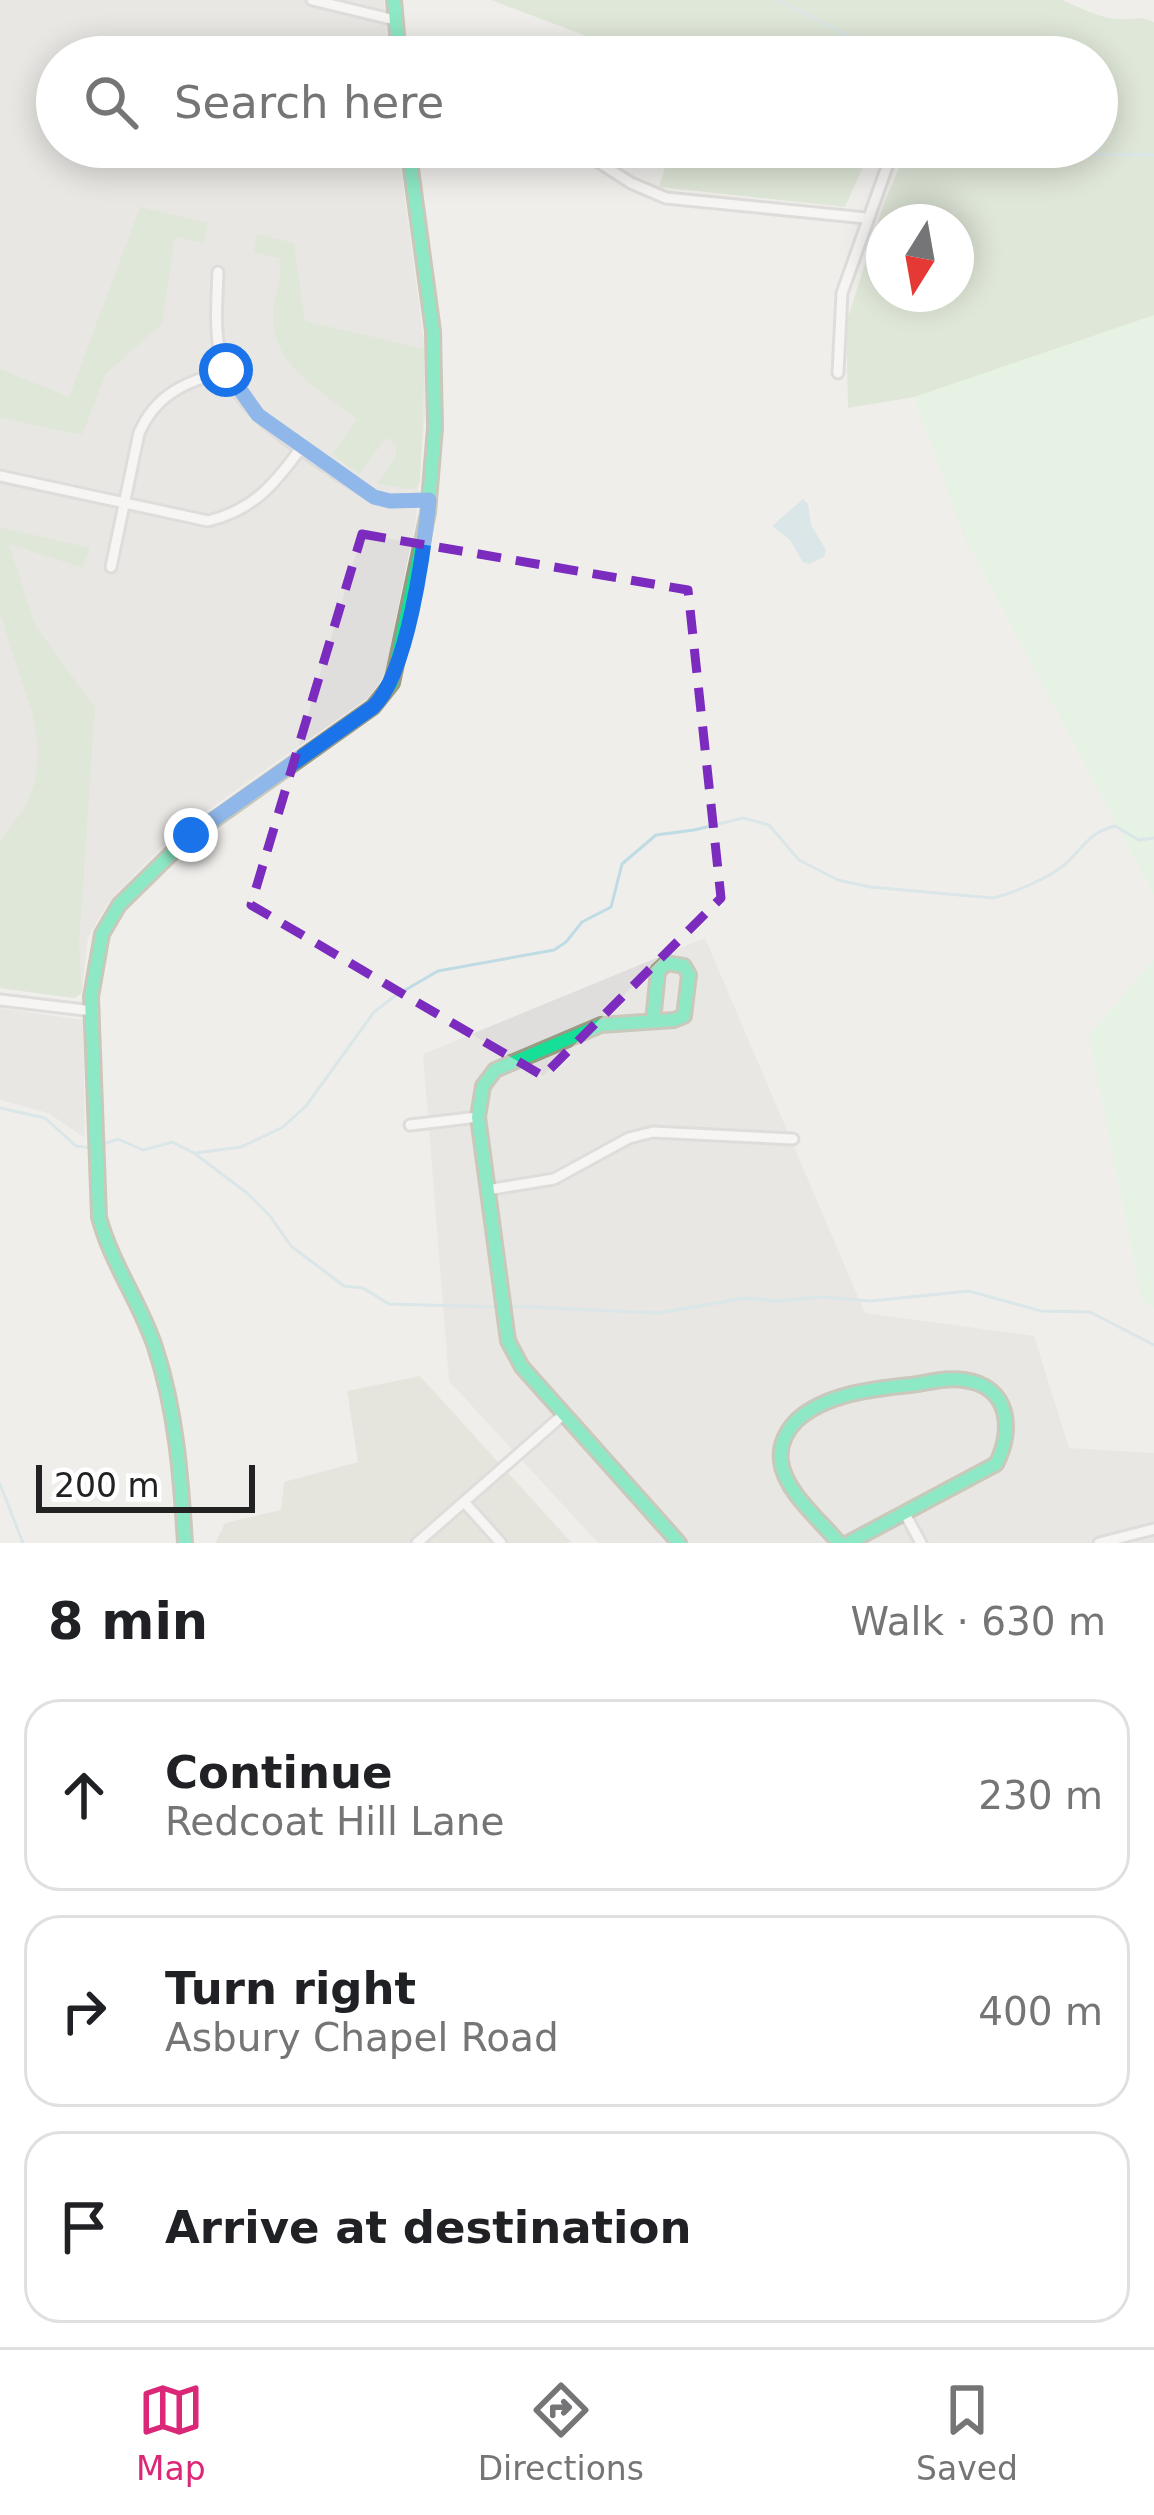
<!DOCTYPE html>
<html lang="en">
<head>
<meta charset="utf-8">
<style>
  body { margin:0; font-family:"DejaVu Sans",sans-serif; background:#f6f6f6; color:#202124 }
  .compass { position:absolute; left:866px; top:204px; width:108px; height:108px; border-radius:50%; background:#fff; box-shadow:0 6px 30px #0003; rotate:191deg }
  .scale { position:absolute; left:36px; bottom:30px; width:219px; box-sizing:border-box; padding-left:12px; border:6px solid #222; border-top:0; font-size:33px; line-height:42px; white-space:nowrap; color:#222; -webkit-text-stroke:9px #fff; paint-order:stroke }
  .stop { position:absolute; width:36px; height:36px; margin:-27px; border:9px solid #1a73e8; border-radius:50%; background:#fff }
  .stop.end { background:#1a73e8; border-color:#fff; box-shadow:0 3px 12px #0008 }
  .list { margin:0; padding:0; list-style:none }
  h2 { display:flex; justify-content:space-between; align-items:center; height:156px; margin:0; padding:0 48px; font-size:51px }
  h2 small { font-size:39px; font-weight:400; color:#757577 }
  .list li { display:grid; grid-template-columns:78px 1fr auto; gap:36px; align-items:center; box-sizing:border-box; height:192px; margin:0 24px 24px; padding:0 24px; border:3px solid #e0e0e0; border-radius:36px }
  .list b { display:block; font-size:45px; white-space:nowrap }
  .list p { margin:0; font-size:39px; white-space:nowrap; color:#757577 }
  .list em { font-size:39px; font-style:normal; color:#757577 }
  .icon { flex:none; width:66px; height:66px; fill:none; stroke:currentColor; stroke-width:2; stroke-linecap:round; stroke-linejoin:round }
  .map { position:relative; flex:none; width:1154px; height:1543px; overflow:hidden }
  .search { position:absolute; background:#fff; box-shadow:0 6px 30px #0003; left:36px; right:36px; top:36px; height:132px; display:flex; align-items:center; gap:30px; box-sizing:border-box; padding:0 42px; border-radius:66px; color:#757577; font-size:45px }
  .sheet { height:804px; background:#fff }
  nav { display:flex; justify-content:space-around; align-items:center; box-sizing:border-box; height:168px; border-top:3px solid #e0e0e0; background:#fff; font-size:33px; color:#757577 }
  nav a { display:grid; justify-items:center; gap:6px }
  nav .on { color:#db2777 }
  .map>svg:first-child { display:block }
</style>
</head>
<body>
<div class="map">
<svg width="1154" height="1543" viewBox="0 0 1154 1543">
  <rect width="100%" height="100%" fill="#f0eeeb"/>
  <path fill="#dfdedc" d="M 0,0 L 384,0 L 389,57 L 57,57 L 57,147 L 398,147 L 425,349 L 425,413 L 416,519 L 384,677 L 367,699 L 185,826 L 150,859 L 109,902 L 88,937 L 82,993 L 74,998 L 0,988 Z
    M 705,938 L 865,1313 L 1034,1336 L 1069,1448 L 1154,1453 L 1154,1543 L 598,1543 L 449,1381 L 423,1054 Z
    M 0,1008 L 83,1020 L 85,1138 L 48,1113 L 0,1100 Z"/>
  <path fill="#d9d9cd" d="M 420,1376 L 572,1543 L 215,1543 L 225,1523 L 281,1510 L 284,1482 L 358,1462 L 347,1391 Z"/>
  <path fill="#cbdec1" fill-rule="evenodd" d="M 491,0 L 1062,0 C 1081,8 1103,20 1123,19 C 1137,19 1140,16 1154,22 L 1154,777 L 966,540 L 915,397 L 848,408 L 846,324 L 883,206 L 908,147 L 1097,147 L 1097,57 L 642,57 ZM 884,222 L 956,222 L 956,294 L 884,294 Z
    M 671,147 L 872,147 L 845,207 L 659,187 Z
    M 140,207 L 208,223 L 204,243 L 175,237 L 162,324 L 106,374 L 82,435 L 0,418 L 0,369 L 69,397 Z
    M 257,234 L 294,243 L 305,321 L 425,349 L 420,481 L 415,489 L 377,484 L 396,455 L 396,445 L 386,438 L 359,474 L 332,454 L 357,419 C 321,391 270,365 273,313 C 274,295 284,276 279,258 L 254,253 Z
    M 0,527 L 90,548 L 83,568 L 9,544 L 35,625 L 95,708 L 79,945 L 82,993 L 74,998 L 0,988 L 0,840 L 24,809 L 36,779 L 38,748 L 33,716 L 0,614 Z"/>
  <path fill="#daf5da" d="M 1154,315 L 1154,895 L 966,540 L 914,397 Z
    M 1154,959 L 1154,1308 L 1142,1302 L 1089,1036 Z"/>
  <path fill="#bfdbe3" d="M 803,499 L 808,504 L 811,525 L 826,550 L 824,557 L 809,564 L 803,562 L 790,540 L 772,526 Z"/>
  <g fill="none" stroke-linecap="round" stroke-linejoin="round">
    <path stroke="#bfdbe3" stroke-width="3" d="M 777,0 L 890,57
      M 1039,147 L 1073,154 L 1154,155
      M 0,1108 L 45,1118 L 76,1146 L 91,1148
      M 101,1145 L 118,1139 L 143,1150 L 172,1142 L 194,1153 L 247,1193 L 270,1216 L 291,1246 L 344,1286 L 363,1288 L 389,1304 L 498,1307
      M 196,1153 L 241,1147 L 283,1127 L 306,1106 L 374,1012 L 395,996 L 438,971 L 554,950 L 566,942 L 582,922 L 611,907 L 622,864 L 656,835 L 694,830 L 743,818 L 769,825 L 799,860 L 838,880 L 870,887 L 993,898 C 1012,894 1048,878 1063,866 C 1083,849 1087,833 1115,826 L 1139,840 L 1154,838
      M 508,1306 L 658,1313 L 746,1298 L 778,1301 L 820,1297 L 871,1301 L 969,1291 L 1041,1311 L 1090,1312 L 1154,1345
      M 0,1484 L 23,1543"/>
    <defs>
      <path id="street" d="M 312,0 L 395,20
        M 575,147 L 631,183 L 666,198 L 866,218
        M 218,272 C 217,301 214,330 221,358 C 236,418 326,465 374,497 L 390,501 L 429,500
        M 838,373 L 842,293 L 894,147
        M 0,476 L 208,521 C 253,510 274,485 301,448
        M 111,567 L 139,433 C 157,392 186,383 226,370
        M 0,1000 L 93,1011
        M 410,1125 L 478,1117
        M 487,1190 L 554,1179 L 629,1138 L 653,1132 L 793,1139
        M 465,1503 L 501,1543
        M 904,1512 L 921,1543
        M 417,1543 L 564,1414
        M 1099,1543 L 1154,1529"/>
      <path id="fast" d="M 394,0 L 399,57
        M 653,1021 L 658,971 L 667,963 L 684,966 L 689,975 L 684,1016 L 674,1020 L 601,1025 L 495,1070 L 483,1086 L 478,1117 L 508,1341 L 522,1367 L 679,1543
        M 185,1543 C 181,1477 176,1410 155,1347 C 140,1302 111,1263 99,1217 L 91,997 L 102,934 L 119,905 L 183,842 L 373,707 L 392,683 L 428,513 L 435,428 L 433,331 L 408,147
        M 839,1543 C 821,1521 784,1491 781,1461 C 779,1446 786,1431 797,1420 C 826,1394 872,1389 910,1385 C 928,1383 946,1377 964,1380 C 1010,1386 1014,1430 996,1464 L 848,1543"/>
    </defs>
    <use href="#street" stroke="#c9c8c7" stroke-width="15"/>
    <use href="#fast" stroke="#999a82" stroke-width="18"/>
    <use href="#street" stroke="#fdfcfc" stroke-width="9"/>
    <use href="#fast" stroke="#16e098" stroke-width="12"/>
  </g>
  <g fill="none" stroke-linecap="round" stroke-linejoin="round">
    <path stroke="#1a73e8" stroke-width="15" d="M 191,835 L 373,707 C 408,674 424,550 429,500 L 390,501 L 374,497 L 258,415 L 226,370"/>
  </g>
  <path d="M0 0H1154V1543H0ZM 362,534 L 688,590 L 721,898 L 543,1076 L 251,905 Z" fill="#f0eeeb" fill-opacity=".55" fill-rule="evenodd"/>
  <path fill="none" stroke="#7b2cbf" stroke-width="9" stroke-dasharray="24 15" stroke-linejoin="round" d="M 362,534 L 688,590 L 721,898 L 543,1076 L 251,905 Z"/>
</svg>
<svg class="compass" viewBox="-18 -18 36 36"><path d="M0-13l5 13h-10z" fill="#e53935"/><path d="M0 13l5-13h-10z" fill="#757577"/></svg>
<div class="scale">200 m</div>
<div class="stop" style="left:226px;top:370px"></div>
<div class="stop end" style="left:191px;top:835px"></div>
<div class="search"><svg class="icon" aria-label="search" viewBox="0 0 24 24"><circle cx="10" cy="10" r="6"/><path d="M15 15l6 6"/></svg>Search here</div>
</div>
<section class="sheet">
<h2>8 min<small>Walk · 630 m</small></h2>
<ul class="list">
<li><svg class="icon" aria-label="ahead" viewBox="0 0 24 24"><path d="M12 20V5M6 11l6-6 6 6"/></svg><div><b>Continue</b><p>Redcoat Hill Lane</p></div><em>230 m</em></li>
<li><svg class="icon" aria-label="right" viewBox="0 0 24 24"><path d="M7 20v-9h11M14 6l5 5-5 5"/></svg><div><b>Turn right</b><p>Asbury Chapel Road</p></div><em>400 m</em></li>
<li><svg class="icon" aria-label="arrive" viewBox="0 0 24 24"><path d="M6 21V4h12l-3 4 3 4H6"/></svg><div><b>Arrive at destination</b></div></li>
</ul>
</section>
<nav>
<a class="on"><svg class="icon" aria-label="map" viewBox="0 0 24 24"><path d="M3 6l6-2 6 2 6-2v14l-6 2-6-2-6 2zM9 4v14M15 6v14"/></svg>Map</a>
<a><svg class="icon" aria-label="directions" viewBox="0 0 24 24"><path d="M12 3l9 9-9 9-9-9zM9 14v-3h6M13 9l2 2-2 2"/></svg>Directions</a>
<a><svg class="icon" aria-label="saved" viewBox="0 0 24 24"><path d="M7 4h10v16l-5-4-5 4z"/></svg>Saved</a>
</nav>
</body>
</html>
